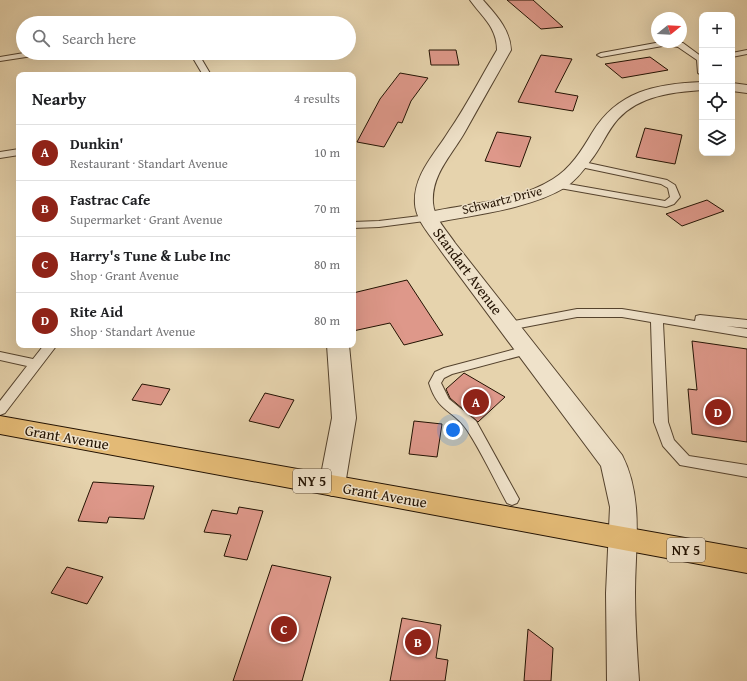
<!DOCTYPE html>
<html lang="en">
<head>
<meta charset="utf-8">
<style>
  body { margin:0; font-family:"Gentium Book Plus",serif; background:#f2f2f2; color:#202124 }
  .controls { position:absolute; right:12px; top:12px; display:grid; overflow:hidden; border-radius:8px; box-shadow:0 4px 16px #0002 }
  .controls button { width:36px; height:36px; display:grid; place-items:center; padding:0; border:0; border-bottom:1px solid #e0e0e0; background:#fff; color:#202124; font:20px sans-serif }
  .compass { position:absolute; left:651px; top:12px; width:36px; height:36px; border-radius:50%; background:#fff; box-shadow:0 4px 16px #0002; rotate:72deg }
  .you { position:absolute; left:453px; top:430px; width:14px; height:14px; margin:-10px; border:3px solid #fff; border-radius:50%; background:#1a73e8; box-shadow:0 0 0 6px #1a73e833 }
  .badge { display:grid; place-items:center; width:26px; height:26px; border-radius:50%; background:#8f2418; color:#fff; font-size:13px; font-weight:700 }
  .pin { position:absolute; translate:-50% -50%; border:2px solid #fff; box-shadow:0 1px 4px #0006 }
  .list { margin:0; padding:0; list-style:none }
  h2 { display:flex; justify-content:space-between; align-items:center; height:52px; margin:0; padding:0 16px; font-size:17px }
  h2 small { font-size:13px; font-weight:400; color:#757577 }
  .list li { display:grid; grid-template-columns:26px 1fr auto; gap:12px; align-items:center; box-sizing:border-box; height:56px; padding:0 16px; border-top:1px solid #e0e0e0 }
  .list b { display:block; font-size:15px; white-space:nowrap }
  .list p { margin:0; font-size:13px; white-space:nowrap; color:#757577 }
  .list em { font-size:13px; font-style:normal; color:#757577 }
  .icon { flex:none; width:22px; height:22px; fill:none; stroke:currentColor; stroke-width:2; stroke-linecap:round; stroke-linejoin:round }
  .map { position:relative; flex:none; width:747px; height:681px; overflow:hidden }
  .search { position:absolute; background:#fff; box-shadow:0 4px 16px #0002; left:16px; top:16px; width:340px; height:44px; display:flex; align-items:center; gap:10px; box-sizing:border-box; padding:0 14px; border-radius:22px; color:#757577; font-size:15px }
  .panel { position:absolute; background:#fff; box-shadow:0 4px 16px #0002; left:16px; top:72px; width:340px; height:276px; border-radius:8px }
  .map>svg:first-child { display:block }
</style>
</head>
<body>
<div class="map">
<svg width="747" height="681" viewBox="0 0 747 681">
  <rect width="100%" height="100%" fill="#e6d3ad"/>
  <filter id="stains"><feTurbulence type="fractalNoise" baseFrequency=".005" numOctaves="4"/><feColorMatrix values="0 0 0 0 .2 0 0 0 0 .09 0 0 0 0 .02 0 0 0 .5 -.17"/></filter>
  <radialGradient id="worn" r=".72"><stop offset=".6" stop-color="#630" stop-opacity="0"/><stop offset="1" stop-color="#630" stop-opacity=".3"/></radialGradient>
  <path fill="#de988a" stroke="#231202" d="M 507,0 L 533,0 L 563,27 L 541,29 Z
    M 429,50 L 456,50 L 459,65 L 431,65 Z
    M 541,55 L 572,59 L 555,92 L 578,96 L 573,111 L 518,102 Z
    M 650,57 L 668,70 L 622,78 L 605,64 Z
    M 400,73 L 428,78 L 411,101 L 402,123 L 398,122 L 384,147 L 357,142 L 380,99 Z
    M 645,128 L 682,135 L 675,164 L 636,157 Z
    M 497,132 L 531,137 L 520,167 L 485,161 Z
    M 707,200 L 724,211 L 682,226 L 666,214 Z
    M 407,280 L 443,335 L 404,345 L 390,323 L 353,331 L 353,293 Z
    M 692,341 L 747,349 L 747,442 L 692,434 L 688,389 L 697,390 Z
    M 464,373 L 505,397 L 478,422 L 450,398 L 446,389 Z
    M 142,384 L 170,389 L 161,405 L 132,400 Z
    M 265,393 L 294,400 L 279,428 L 249,421 Z
    M 414,421 L 442,424 L 437,457 L 409,454 Z
    M 93,482 L 154,486 L 144,519 L 109,517 L 107,523 L 78,521 Z
    M 239,507 L 263,511 L 247,560 L 224,556 L 231,535 L 204,532 L 212,510 L 237,514 Z
    M 272,565 L 331,577 L 302,681 L 233,681 Z
    M 67,567 L 103,577 L 87,604 L 51,593 Z
    M 402,618 L 441,625 L 436,658 L 448,660 L 445,681 L 390,681 Z
    M 528,629 L 553,648 L 551,681 L 524,681 Z"/>
  <g fill="none" stroke-linecap="round" stroke-linejoin="round">
    <defs>
      <path id="service" d="M 661,42 L 683,43 L 702,57 L 702,75 L 698,73 L 697,60 L 678,47 L 668,45 L 601,57 L 597,55 L 601,53 Z
        M 747,50 L 747,54 L 732,57 L 732,53 Z
        M 24,53 L 43,53 L 39,55 L 0,61 L 0,57 Z
        M 190,53 L 198,53 L 211,75 L 203,75 Z
        M 19,149 L 19,155 L 0,158 L 0,152 Z
        M 579,161 L 667,180 L 675,185 L 680,197 L 674,204 L 666,207 L 554,187 L 552,185 L 554,183 L 557,182 L 665,201 L 670,197 L 668,188 L 661,184 L 576,166 L 576,162 Z
        M 428,215 L 433,218 L 432,220 L 379,227 L 353,228 L 353,222 L 379,221 Z
        M 577,309 L 622,309 L 695,321 L 696,316 L 700,315 L 747,320 L 747,328 L 726,326 L 747,329 L 747,337 L 663,323 L 668,422 L 674,440 L 689,456 L 747,465 L 747,477 L 680,465 L 663,446 L 654,422 L 651,322 L 622,317 L 577,317 L 509,330 L 503,326 L 509,322 Z
        M 44,345 L 57,345 L 5,413 L 0,415 L 0,401 L 27,366 L 0,360 L 0,352 L 33,359 Z
        M 527,346 L 531,347 L 533,350 L 531,353 L 452,374 L 444,378 L 441,383 L 449,399 L 476,421 L 519,499 L 517,503 L 512,505 L 507,503 C 494,479 482,453 467,430 C 454,410 438,413 429,383 L 435,372 L 444,368 Z"/>
      <path id="minor" d="M 702,82 L 702,90 C 672,92 639,96 618,119 C 607,131 601,148 591,160 C 584,170 576,180 566,187 C 528,210 471,215 428,224 L 421,222 L 419,218 L 421,214 C 465,203 515,203 553,179 C 570,169 582,150 592,133 C 618,91 655,84 702,82 Z
        M 732,83 L 747,85 L 747,93 L 732,91 Z
        M 327,345 L 349,345 L 356,418 L 345,485 L 341,492 L 332,496 L 323,492 L 319,485 L 332,418 Z"/>
      <path id="tertiary" d="M 470,0 L 483,0 C 496,15 510,29 511,50 C 496,77 481,103 466,130 C 453,154 431,174 433,203 C 434,218 447,231 455,243 L 622,455 C 644,498 635,547 635,593 C 635,622 637,652 639,681 L 607,681 L 606,593 L 610,507 L 601,466 L 441,251 C 432,237 416,221 415,204 C 413,175 435,154 449,131 C 467,105 481,77 497,50 C 497,27 482,17 470,0 Z"/>
      <path id="trunk" d="M 0,416 L 747,549 L 747,573 L 0,434 Z"/>
    </defs>
    <use href="#service" stroke="#54422d" stroke-width="2"/>
    <use href="#minor" stroke="#54422d" stroke-width="2"/>
    <use href="#tertiary" stroke="#54422d" stroke-width="2"/>
    <use href="#trunk" stroke="#231202" stroke-width="2"/>
    <use href="#service" fill="#efe2ca" fill-rule="evenodd"/>
    <use href="#minor" fill="#efe2ca" fill-rule="evenodd"/>
    <use href="#tertiary" fill="#efe2ca" fill-rule="evenodd"/>
    <use href="#trunk" fill="#e3ba76" fill-rule="evenodd"/>
  </g>
  <g text-anchor="middle" dominant-baseline="central" stroke-width="3" stroke-linejoin="round" paint-order="stroke">
    <g font-size="13" fill="#231202" stroke="#efe2ca">
      <text transform="translate(502 200) rotate(-14)">Schwartz Drive</text>
    </g>
    <g fill="#efe2ca" stroke="#60503e" stroke-width="1">
      <rect x="293" y="469" width="38" height="24" rx="3"/>
      <rect x="667" y="538" width="38" height="24" rx="3"/>
    </g>
    <g font-size="14" font-weight="bold" fill="#231202">
      <text x="312" y="481">NY 5</text>
      <text x="686" y="550">NY 5</text>
    </g>
    <g font-size="15" fill="#231202" stroke="#efe2ca">
      <text transform="translate(468 271) rotate(53)">Standart Avenue</text>
      <text transform="translate(67 437) rotate(10)">Grant Avenue</text>
      <text transform="translate(385 495) rotate(10)">Grant Avenue</text>
    </g>
  </g>
  <rect width="100%" height="100%" filter="url(#stains)"/>
  <rect width="100%" height="100%" fill="url(#worn)"/>
</svg>
<div class="controls">
<button>+</button>
<button>−</button>
<button><svg class="icon" aria-label="locate" viewBox="0 0 24 24"><circle cx="12" cy="12" r="6"/><path d="M12 2v4M12 18v4M2 12h4M18 12h4"/></svg></button>
<button><svg class="icon" aria-label="layers" viewBox="0 0 24 24"><path d="M12 4l9 5-9 5-9-5zM3 14l9 5 9-5"/></svg></button>
</div>
<svg class="compass" viewBox="-18 -18 36 36"><path d="M0-13l5 13h-10z" fill="#e53935"/><path d="M0 13l5-13h-10z" fill="#757577"/></svg>
<div class="you"></div>
<div class="pin badge" style="left:476px;top:402px">A</div>
<div class="pin badge" style="left:418px;top:642px">B</div>
<div class="pin badge" style="left:284px;top:629px">C</div>
<div class="pin badge" style="left:718px;top:412px">D</div>
<div class="search"><svg class="icon" aria-label="search" viewBox="0 0 24 24"><circle cx="10" cy="10" r="6"/><path d="M15 15l6 6"/></svg>Search here</div>
<section class="panel">
<h2>Nearby<small>4 results</small></h2>
<ul class="list">
<li><span class="badge">A</span><div><b>Dunkin'</b><p>Restaurant · Standart Avenue</p></div><em>10 m</em></li>
<li><span class="badge">B</span><div><b>Fastrac Cafe</b><p>Supermarket · Grant Avenue</p></div><em>70 m</em></li>
<li><span class="badge">C</span><div><b>Harry's Tune &amp; Lube Inc</b><p>Shop · Grant Avenue</p></div><em>80 m</em></li>
<li><span class="badge">D</span><div><b>Rite Aid</b><p>Shop · Standart Avenue</p></div><em>80 m</em></li>
</ul>
</section>
</div>
</body>
</html>
